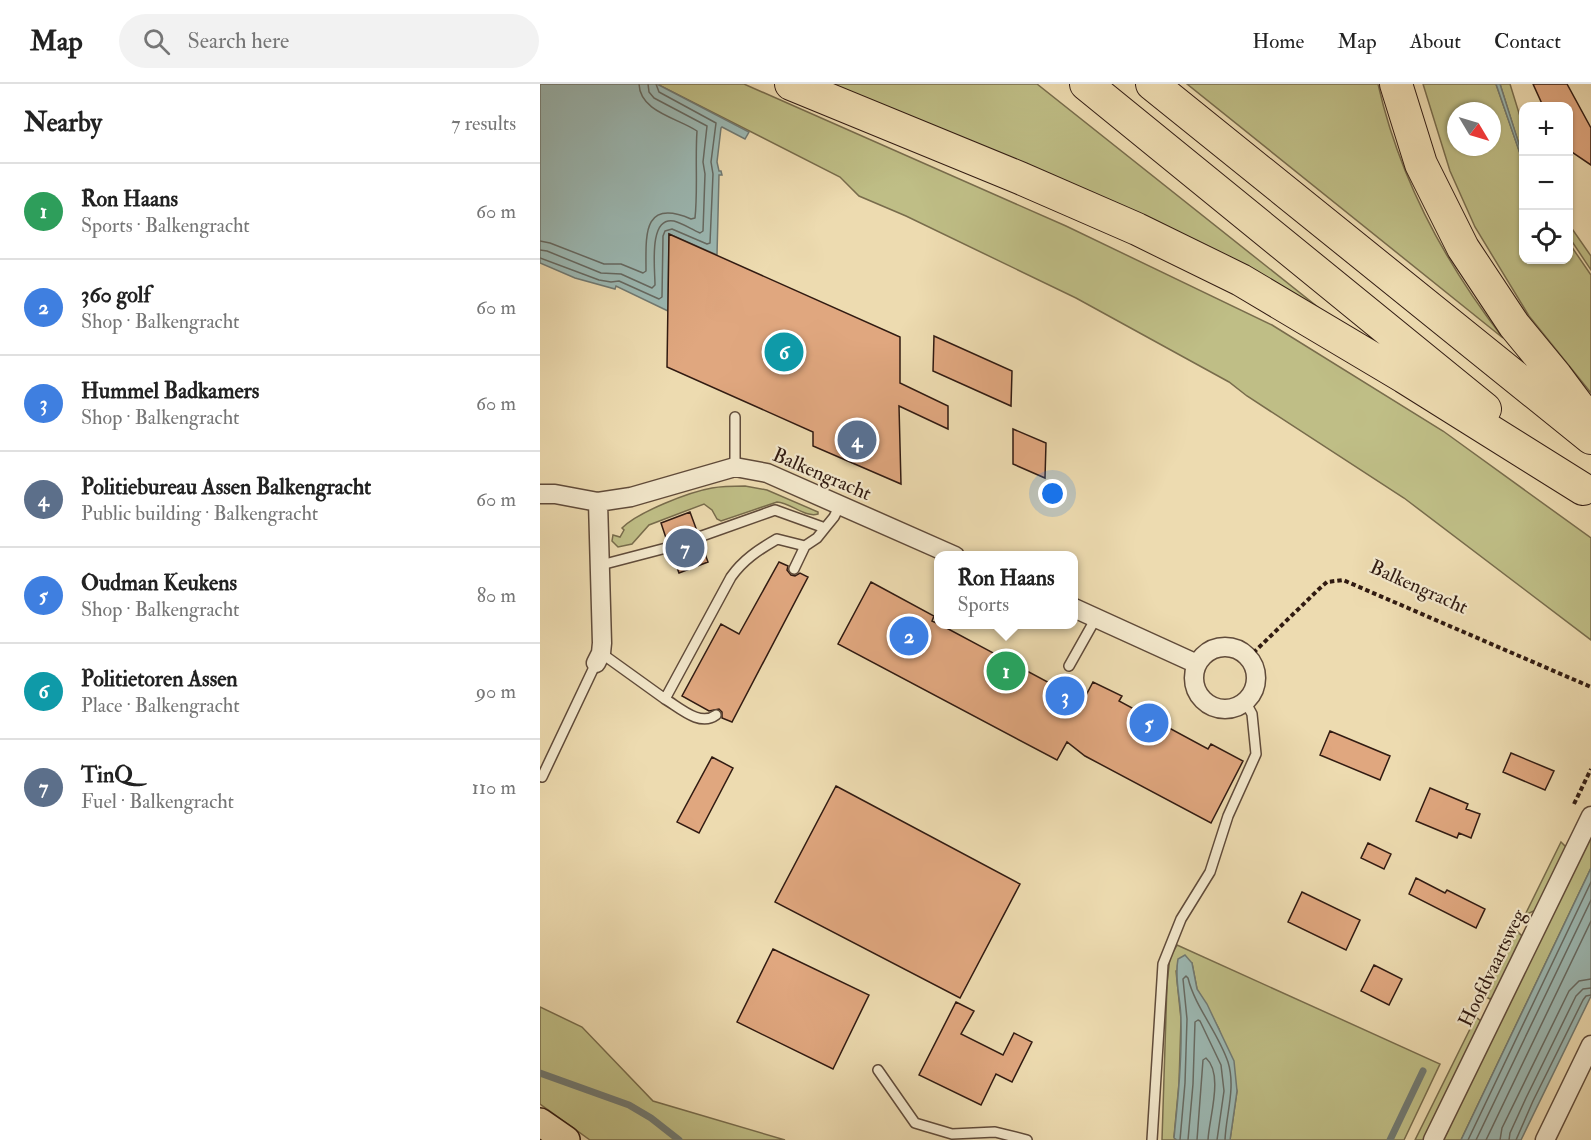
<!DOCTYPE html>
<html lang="en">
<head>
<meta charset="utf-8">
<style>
  body { margin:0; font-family:"IM FELL Double Pica",serif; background:#f2f2f2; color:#222 }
  .controls { position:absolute; right:18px; top:18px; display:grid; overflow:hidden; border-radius:12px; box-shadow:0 2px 4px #0004 }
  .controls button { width:54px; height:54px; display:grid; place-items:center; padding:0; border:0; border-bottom:2px solid #e0e0e0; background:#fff; color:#222; font:30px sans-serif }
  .compass { position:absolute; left:907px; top:18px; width:54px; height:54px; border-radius:50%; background:#fff; box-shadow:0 2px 4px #0004; rotate:128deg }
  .you { position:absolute; left:513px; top:410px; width:21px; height:21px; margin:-15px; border:4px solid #fff; border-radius:50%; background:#1a73e8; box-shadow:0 0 0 9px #1a73e833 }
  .badge { display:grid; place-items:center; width:39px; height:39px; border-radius:50%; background:#8f2418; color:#fff; font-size:20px; font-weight:700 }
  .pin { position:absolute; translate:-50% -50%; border:3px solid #fff; box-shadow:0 2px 6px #0006 }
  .popup { position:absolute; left:394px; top:467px; width:144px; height:78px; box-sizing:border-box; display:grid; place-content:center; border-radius:12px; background:#fff; filter:drop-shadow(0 2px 4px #0005); font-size:20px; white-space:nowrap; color:#767676 }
  .popup b { font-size:22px; color:#222 }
  .popup::after { content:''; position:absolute; left:50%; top:100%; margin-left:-12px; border:12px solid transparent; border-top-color:#fff }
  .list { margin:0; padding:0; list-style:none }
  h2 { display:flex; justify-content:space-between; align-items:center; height:78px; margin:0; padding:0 24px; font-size:26px }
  h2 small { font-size:20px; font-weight:400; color:#767676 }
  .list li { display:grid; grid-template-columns:39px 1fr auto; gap:18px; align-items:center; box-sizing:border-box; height:96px; padding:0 24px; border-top:2px solid #e0e0e0 }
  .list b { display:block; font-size:22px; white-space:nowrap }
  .list p { margin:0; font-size:20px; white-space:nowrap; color:#767676 }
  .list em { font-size:20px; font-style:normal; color:#767676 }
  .icon { flex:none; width:33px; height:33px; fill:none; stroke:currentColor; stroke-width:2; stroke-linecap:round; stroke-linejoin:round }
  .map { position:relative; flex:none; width:1051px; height:1056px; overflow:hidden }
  header { display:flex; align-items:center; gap:36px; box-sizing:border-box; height:84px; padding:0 30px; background:#fff; border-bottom:2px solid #e0e0e0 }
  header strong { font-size:28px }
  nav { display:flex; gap:33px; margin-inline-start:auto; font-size:21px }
  .search { width:420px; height:54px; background:#f2f2f2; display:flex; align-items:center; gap:15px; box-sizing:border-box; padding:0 21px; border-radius:33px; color:#767676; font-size:22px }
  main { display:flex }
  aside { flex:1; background:#fff }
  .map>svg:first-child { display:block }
</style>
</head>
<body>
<header>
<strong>Map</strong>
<div class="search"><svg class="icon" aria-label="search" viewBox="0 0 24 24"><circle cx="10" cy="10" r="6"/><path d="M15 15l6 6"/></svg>Search here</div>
<nav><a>Home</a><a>Map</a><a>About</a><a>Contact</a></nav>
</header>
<main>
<aside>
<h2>Nearby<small>7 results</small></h2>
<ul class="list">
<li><span class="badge" style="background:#2e9e5b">1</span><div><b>Ron Haans</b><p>Sports · Balkengracht</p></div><em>60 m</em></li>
<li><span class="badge" style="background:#3f7fe0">2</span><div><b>360 golf</b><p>Shop · Balkengracht</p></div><em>60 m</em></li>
<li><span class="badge" style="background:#3f7fe0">3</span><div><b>Hummel Badkamers</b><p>Shop · Balkengracht</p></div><em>60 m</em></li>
<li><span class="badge" style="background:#5c6f8a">4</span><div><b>Politiebureau Assen Balkengracht</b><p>Public building · Balkengracht</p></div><em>60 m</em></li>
<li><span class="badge" style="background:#3f7fe0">5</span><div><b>Oudman Keukens</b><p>Shop · Balkengracht</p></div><em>80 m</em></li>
<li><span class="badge" style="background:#0f9aa8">6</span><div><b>Politietoren Assen</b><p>Place · Balkengracht</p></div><em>90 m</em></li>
<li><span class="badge" style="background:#5c6f8a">7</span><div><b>TinQ</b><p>Fuel · Balkengracht</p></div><em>110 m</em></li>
</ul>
</aside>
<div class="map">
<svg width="1051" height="1056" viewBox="0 0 1051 1056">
  <rect width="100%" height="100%" fill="#eddbb0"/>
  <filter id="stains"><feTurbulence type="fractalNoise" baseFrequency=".00333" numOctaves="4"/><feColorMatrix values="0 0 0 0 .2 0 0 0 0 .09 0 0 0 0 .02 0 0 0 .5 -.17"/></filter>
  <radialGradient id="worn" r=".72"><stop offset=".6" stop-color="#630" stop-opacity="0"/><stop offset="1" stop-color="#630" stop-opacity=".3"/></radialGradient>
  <path fill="#bfbe86" stroke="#786c4c" stroke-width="1.5" fill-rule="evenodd" d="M 117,0 L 204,0 L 526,142 L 732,241 L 903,347 L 1051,454 L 1051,556 L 864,414 L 707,312 L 689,298 L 536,214 L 366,132 L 319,112 L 300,93 Z
    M 291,0 L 497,0 L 813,251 Z
    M 647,0 L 838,0 C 859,93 905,179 963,254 Z
    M 883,0 L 956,0 L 983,78 L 984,176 L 1028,176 L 1029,159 L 1051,191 L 1051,309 L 989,232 L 935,143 L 910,87 ZM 916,27 L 952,27 L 952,63 L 916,63 Z
    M 960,0 L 970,0 L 983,42 L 983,73 Z
    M 1028,139 L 1051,172 L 1051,186 L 1029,153 Z
    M 205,402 L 227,406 L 278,428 L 278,430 C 265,434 251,419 237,418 L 181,437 L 177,435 L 172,426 L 164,420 L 109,441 L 92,460 L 78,463 L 72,457 L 73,451 L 80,453 L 84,446 L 82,444 C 98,428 149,408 172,404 C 183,402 194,402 205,402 Z
    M 1051,749 L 1051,784 L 921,1056 L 898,1056 Z
    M 1021,758 L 1027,764 L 996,826 L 985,831 Z
    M 977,847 L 983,853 L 955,911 L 950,915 L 944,912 Z
    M 637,861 L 900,980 L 864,1056 L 690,1056 L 697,1007 L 679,945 L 657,905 L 652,879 L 636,887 L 641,935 L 639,999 L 634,1053 L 637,1056 L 622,1056 L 627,900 L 630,873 Z
    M 0,923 L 42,943 L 113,1017 L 245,1056 L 50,1056 L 0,1020 Z
    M 936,933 L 942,938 L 885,1056 L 875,1056 Z"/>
  <path fill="#9cb9b4" stroke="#717a73" stroke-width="1.5" d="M 0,0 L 117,0 L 209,48 L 205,55 L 182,43 L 181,44 L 177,78 L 179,87 L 181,87 L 182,91 L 179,91 L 177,171 L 129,150 L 128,227 L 76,202 L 75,205 L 35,194 L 0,179 Z
    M 956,0 L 960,0 L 983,73 L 983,78 Z
    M 1051,784 L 1051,912 L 981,1056 L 921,1056 Z
    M 645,871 L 652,879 L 657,905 L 667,920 L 694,977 L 697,1007 L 690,1056 L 637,1056 L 634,1054 C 638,1015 642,975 641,936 C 641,915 634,896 638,875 Z"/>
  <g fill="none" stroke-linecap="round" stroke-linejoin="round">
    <path stroke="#666a63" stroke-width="1.5" d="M 0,157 L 10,159 L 64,180 L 81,180 L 103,189 L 106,187 C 106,152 102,114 151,135 L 155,134 C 158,105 155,76 157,47 C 138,34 100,28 99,0
      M 0,166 L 7,167 L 61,189 L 81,190 L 112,204 L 115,201 C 115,185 108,132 134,137 C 142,139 151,145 160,149 L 163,147 L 165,90 L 163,78 L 167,42 L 114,14 L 109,8 L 108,0
      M 0,174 L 59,196 L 71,198 L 79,197 L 119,215 L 122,213 L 123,152 L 125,147 L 132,145 L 167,160 L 170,159 L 173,90 L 171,78 L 176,39 L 119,8 L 116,0
      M 640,1056 L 645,999 L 647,935 L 643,895 L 646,892 L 648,894 C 655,923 678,948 688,978 C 696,1004 686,1030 685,1056
      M 648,1056 L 653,1000 L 655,938 L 658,936 L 660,937 L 681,981 L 684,1007 L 677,1056
      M 657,1056 L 663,976 L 666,974 C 684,990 669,1034 668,1056
      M 928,1056 L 1051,798
      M 936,1056 L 1051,816
      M 946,1056 L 1051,837
      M 960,1056 L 962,1044 L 1029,907 L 1039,897 L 1051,895
      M 969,1056 L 970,1049 L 986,1014 L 1036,912 L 1043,905 L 1051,904
      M 976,1056 L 993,1017 L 1043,916 L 1046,912 L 1051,911"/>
    <path stroke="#717a73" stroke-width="7" d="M 0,989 L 89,1021 L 111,1034 L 139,1056
      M 850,1056 L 883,987"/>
  </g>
  <path fill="#e0a77f" stroke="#311b12" stroke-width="1.5" d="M 993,0 L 1027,0 L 1051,44 L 1051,81 L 1029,66 L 1029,22 L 1003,22 Z
    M 129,150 L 360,253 L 360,299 L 408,322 L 408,345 L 359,322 L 361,400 L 273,362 L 273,348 L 127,283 Z
    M 394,252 L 472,287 L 471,322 L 393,287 Z
    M 473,345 L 506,359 L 505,394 L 473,380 Z
    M 150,428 L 157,447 L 153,451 L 153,456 L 157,459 L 161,459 L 168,478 L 139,489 L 132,470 L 136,465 L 136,461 L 132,457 L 127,457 L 121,439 Z
    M 239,478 L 248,482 L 247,486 L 251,491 L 255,492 L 260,489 L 268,493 L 192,638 L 182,634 L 182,628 L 179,625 L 169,627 L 142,612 L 181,540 L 199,550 Z
    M 331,498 L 394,532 L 392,537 L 399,540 L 543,617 L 553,598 L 582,612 L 579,617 L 668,665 L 671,660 L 703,677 L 671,739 L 545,672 L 527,658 L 517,676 L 298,560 Z
    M 790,647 L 850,672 L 840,696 L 780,671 Z
    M 971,669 L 1014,687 L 1005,706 L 963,688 Z
    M 172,673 L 193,684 L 159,749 L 137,738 Z
    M 296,702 L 480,800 L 420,914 L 235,818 Z
    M 890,704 L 928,720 L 926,725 L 940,730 L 931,754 L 919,749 L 917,754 L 876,737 Z
    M 828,759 L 851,770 L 844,785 L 821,774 Z
    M 876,794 L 905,809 L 907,806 L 945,825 L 936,844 L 869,810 Z
    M 762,808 L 820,836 L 806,866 L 748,838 Z
    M 233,865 L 329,911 L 293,985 L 197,938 Z
    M 834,881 L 862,895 L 849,921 L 821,907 Z
    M 416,918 L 434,927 L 421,950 L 463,971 L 474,949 L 492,958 L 472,998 L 456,990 L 441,1021 L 379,991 Z"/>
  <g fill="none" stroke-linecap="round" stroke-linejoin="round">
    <defs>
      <path id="lane" d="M 195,333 L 195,383
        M 159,453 L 235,426 L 285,444 L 294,433 L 300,421
        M 61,481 L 130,463
        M 254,485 L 265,462
        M 61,569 L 125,615 L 191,493 C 203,476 218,466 237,455 L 265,462 L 277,454 L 285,444
        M 529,582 L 556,534
        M 125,615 C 140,624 160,643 176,631
        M 2,693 L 56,579
        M 338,986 L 375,1039 L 412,1050 L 455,1048 L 487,1056
        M 612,1056 L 623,880 L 641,835 L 670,788 L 688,732 L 716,670 L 712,630 L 705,617"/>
      <path id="street" d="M 0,410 L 15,410 L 58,418 L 91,413 L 195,383 L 227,389 L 415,472
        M 534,524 L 657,580
        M654 594a31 31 0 1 1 62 0a31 31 0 1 1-62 0Z
        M 56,579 L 61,569 L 62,559 L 58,418
        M 893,1056 L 1051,732
        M 1005,1056 L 1051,961"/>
      <path id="primary" d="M 0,1038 L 26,1056"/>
      <path id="highway" d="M 251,0 L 480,94 L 597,145 L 701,196 L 864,293 L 1043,405
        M 546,0 L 945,325
        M 612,0 L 1051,354
        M 856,0 L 881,80 L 923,164 L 974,241 L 1016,292 L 1051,339"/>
    </defs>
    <use href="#lane" stroke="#604b3a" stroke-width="12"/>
    <use href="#street" stroke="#604b3a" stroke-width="21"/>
    <use href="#primary" stroke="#311b12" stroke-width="30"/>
    <use href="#highway" stroke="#311b12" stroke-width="34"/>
    <path stroke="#311b12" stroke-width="4" stroke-dasharray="4.5 3" stroke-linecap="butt" d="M 708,574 L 779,505 L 787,498 L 803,496 L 1051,603
      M 1034,720 L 1051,685"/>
    <use href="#lane" stroke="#f3e8cc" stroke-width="9"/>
    <use href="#street" stroke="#f3e8cc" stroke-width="18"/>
    <use href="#primary" stroke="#eddbb0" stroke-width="27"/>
    <use href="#highway" stroke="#eddbb0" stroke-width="32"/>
  </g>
  <g text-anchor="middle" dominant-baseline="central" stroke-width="4.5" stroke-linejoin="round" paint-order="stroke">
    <g font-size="20" fill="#311b12" stroke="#f3e8cc">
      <text transform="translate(282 390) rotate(23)">Balkengracht</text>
      <text transform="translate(879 503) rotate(24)">Balkengracht</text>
      <text transform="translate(952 884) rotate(-64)">Hoofdvaartsweg</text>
    </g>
  </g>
  <rect width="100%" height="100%" filter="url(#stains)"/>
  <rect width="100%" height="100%" fill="url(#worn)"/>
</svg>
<div class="controls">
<button>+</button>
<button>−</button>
<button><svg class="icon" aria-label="locate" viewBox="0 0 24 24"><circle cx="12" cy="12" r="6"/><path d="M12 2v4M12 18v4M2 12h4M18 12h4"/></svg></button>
</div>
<svg class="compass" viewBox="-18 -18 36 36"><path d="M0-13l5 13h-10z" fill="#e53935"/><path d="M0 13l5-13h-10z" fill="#767676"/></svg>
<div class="you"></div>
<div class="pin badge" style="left:466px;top:587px;background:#2e9e5b">1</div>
<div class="popup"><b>Ron Haans</b>Sports</div>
<div class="pin badge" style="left:369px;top:552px;background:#3f7fe0">2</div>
<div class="pin badge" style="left:525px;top:612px;background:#3f7fe0">3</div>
<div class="pin badge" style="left:317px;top:356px;background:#5c6f8a">4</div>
<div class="pin badge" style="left:609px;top:639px;background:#3f7fe0">5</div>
<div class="pin badge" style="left:244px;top:268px;background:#0f9aa8">6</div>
<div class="pin badge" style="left:145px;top:464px;background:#5c6f8a">7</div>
</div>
</main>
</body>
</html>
